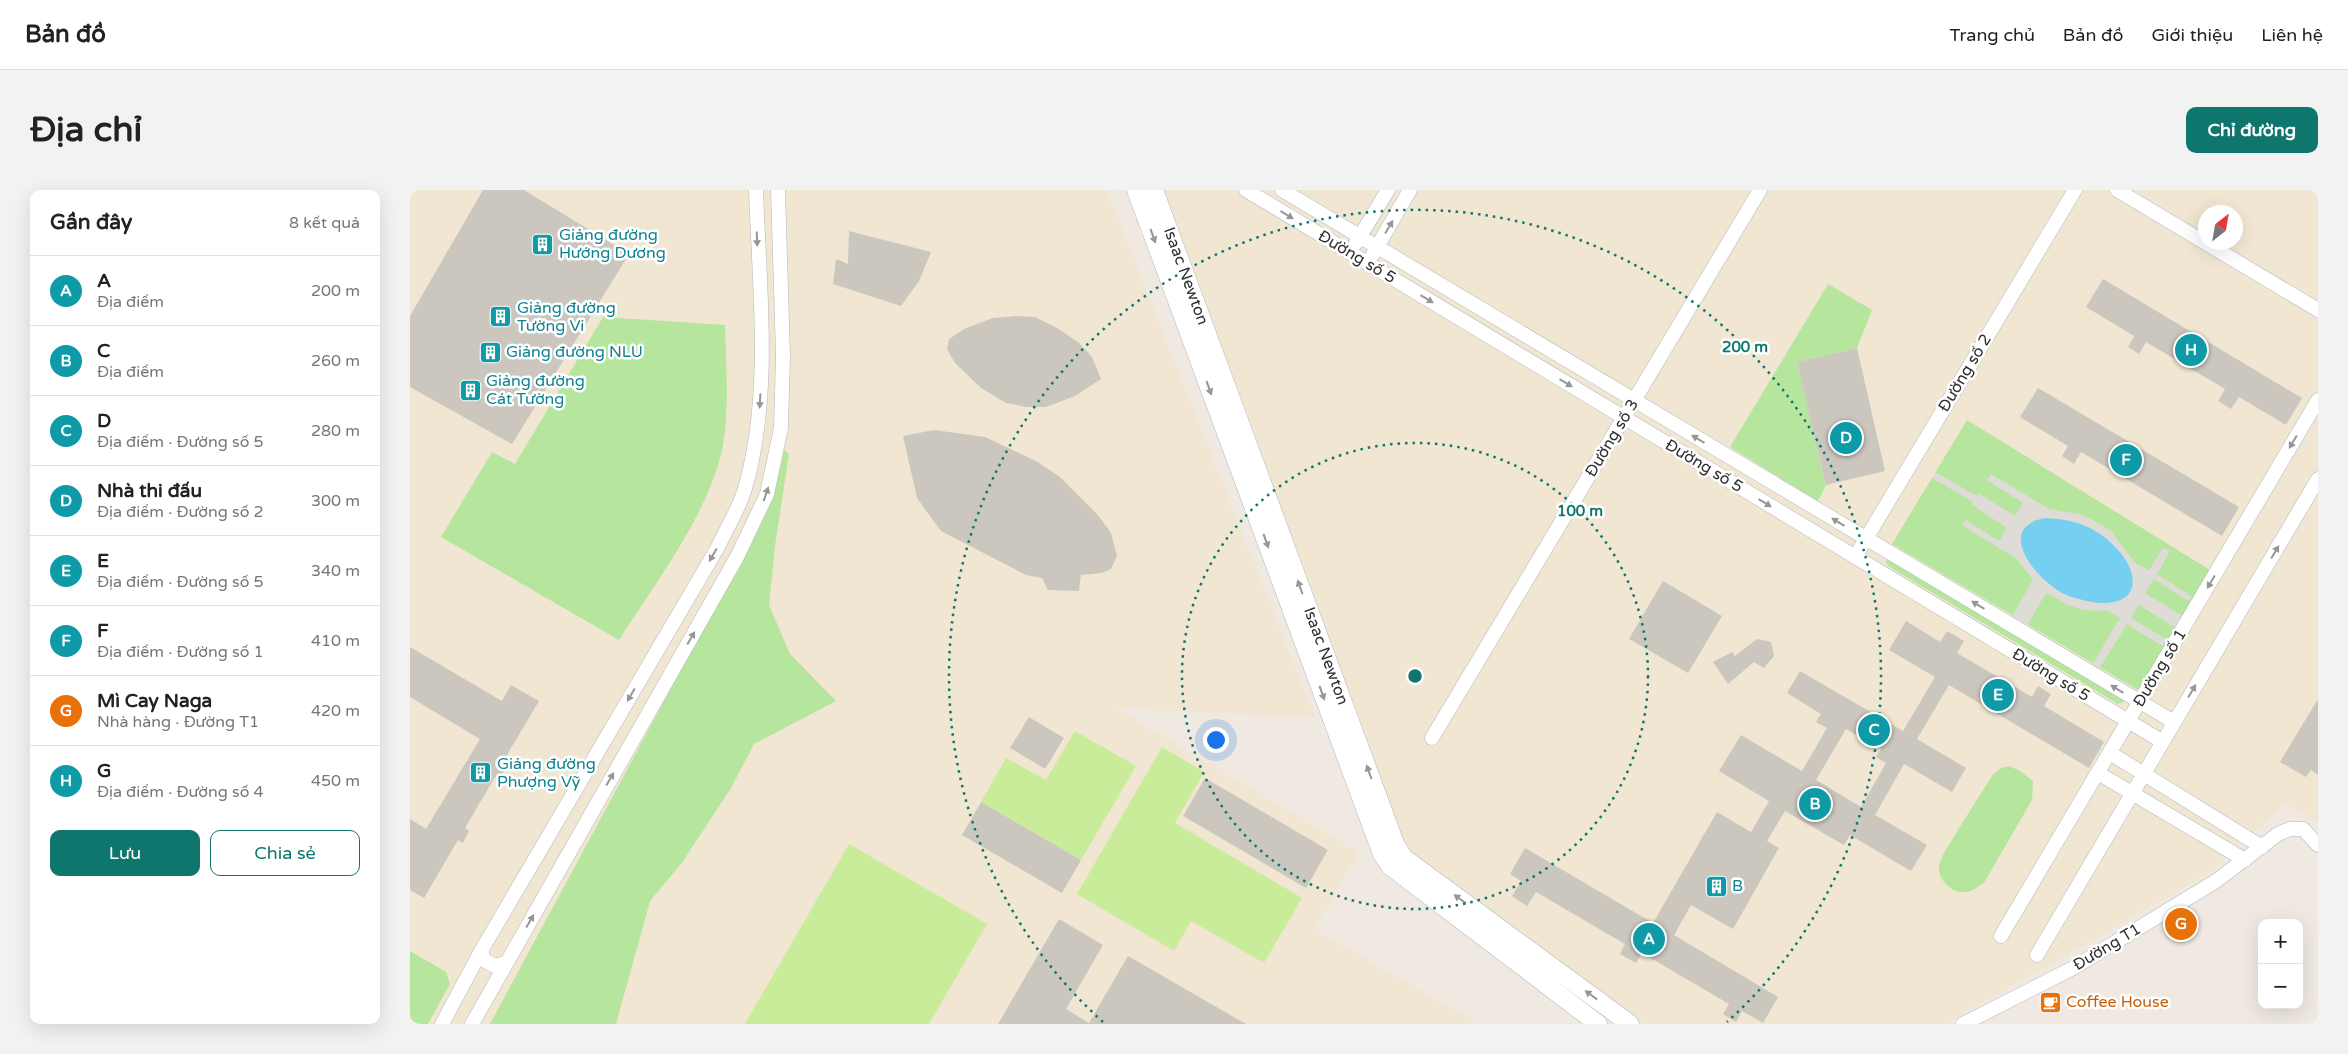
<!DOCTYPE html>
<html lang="vi">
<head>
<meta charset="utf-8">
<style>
  body { margin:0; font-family:"Varela Round",sans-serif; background:#f2f2f2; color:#222 }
  .controls { position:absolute; right:15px; bottom:15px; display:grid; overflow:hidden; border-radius:10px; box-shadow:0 5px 20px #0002 }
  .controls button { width:45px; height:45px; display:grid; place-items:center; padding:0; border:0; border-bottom:1px solid #e0e0e0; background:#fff; color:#222; font:25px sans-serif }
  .compass { position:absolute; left:1788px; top:15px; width:45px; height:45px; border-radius:50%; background:#fff; box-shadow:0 5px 20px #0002; rotate:31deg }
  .you { position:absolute; left:805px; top:549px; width:18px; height:18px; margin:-12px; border:4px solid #fff; border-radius:50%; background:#1a73e8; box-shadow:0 0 0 8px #1a73e833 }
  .badge { display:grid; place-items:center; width:32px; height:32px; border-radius:50%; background:#0f766e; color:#fff; font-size:16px; font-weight:700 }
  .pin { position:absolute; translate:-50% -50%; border:2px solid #fff; box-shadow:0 1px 5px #0006 }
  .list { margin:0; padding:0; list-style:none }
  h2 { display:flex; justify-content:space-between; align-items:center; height:65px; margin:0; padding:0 20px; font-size:21px }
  h2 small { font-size:16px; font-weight:400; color:#767676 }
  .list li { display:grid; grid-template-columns:32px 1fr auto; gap:15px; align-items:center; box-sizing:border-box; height:70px; padding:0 20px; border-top:1px solid #e0e0e0 }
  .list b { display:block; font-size:19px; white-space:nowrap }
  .list p { margin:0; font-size:16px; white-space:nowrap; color:#767676 }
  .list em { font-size:16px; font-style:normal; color:#767676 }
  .actions { display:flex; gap:10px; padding:15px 20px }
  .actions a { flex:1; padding:11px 0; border:1px solid #0f766e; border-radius:10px; text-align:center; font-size:18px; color:#0f766e }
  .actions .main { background:#0f766e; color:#fff }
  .map { position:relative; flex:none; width:1908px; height:834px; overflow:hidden; border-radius:10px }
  header { display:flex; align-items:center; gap:30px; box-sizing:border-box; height:70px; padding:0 25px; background:#fff; border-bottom:1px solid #e0e0e0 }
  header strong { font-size:24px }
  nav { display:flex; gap:28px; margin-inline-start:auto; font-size:18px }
  .intro { display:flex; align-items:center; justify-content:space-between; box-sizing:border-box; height:120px; padding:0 30px }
  h1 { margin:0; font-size:35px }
  .button { padding:12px 22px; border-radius:10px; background:#0f766e; color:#fff; font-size:18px; font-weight:700 }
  main { display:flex; gap:30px; padding:0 30px }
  aside { flex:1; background:#fff; border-radius:10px; box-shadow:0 5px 20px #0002 }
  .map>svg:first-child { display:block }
</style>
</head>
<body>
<header>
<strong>Bản đồ</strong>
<nav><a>Trang chủ</a><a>Bản đồ</a><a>Giới thiệu</a><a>Liên hệ</a></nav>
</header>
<div class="intro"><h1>Địa chỉ</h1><a class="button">Chỉ đường</a></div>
<main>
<aside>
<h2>Gần đây<small>8 kết quả</small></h2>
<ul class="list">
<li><span class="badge" style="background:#0f9aa8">A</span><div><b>A</b><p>Địa điểm</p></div><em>200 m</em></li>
<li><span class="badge" style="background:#0f9aa8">B</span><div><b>C</b><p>Địa điểm</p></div><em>260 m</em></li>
<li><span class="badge" style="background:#0f9aa8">C</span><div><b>D</b><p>Địa điểm · Đường số 5</p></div><em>280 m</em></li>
<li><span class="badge" style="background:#0f9aa8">D</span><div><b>Nhà thi đấu</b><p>Địa điểm · Đường số 2</p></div><em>300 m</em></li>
<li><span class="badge" style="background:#0f9aa8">E</span><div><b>E</b><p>Địa điểm · Đường số 5</p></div><em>340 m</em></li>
<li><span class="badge" style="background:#0f9aa8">F</span><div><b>F</b><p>Địa điểm · Đường số 1</p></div><em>410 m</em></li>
<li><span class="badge" style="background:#e8710a">G</span><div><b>Mì Cay Naga</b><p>Nhà hàng · Đường T1</p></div><em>420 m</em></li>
<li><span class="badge" style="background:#0f9aa8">H</span><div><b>G</b><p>Địa điểm · Đường số 4</p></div><em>450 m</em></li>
</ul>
<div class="actions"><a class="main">Lưu</a><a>Chia sẻ</a></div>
</aside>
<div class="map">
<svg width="1908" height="834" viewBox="0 0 1908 834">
  <rect width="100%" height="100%" fill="#efe9e1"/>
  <path fill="#f0e6d1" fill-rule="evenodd" d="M 0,0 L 697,0 L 905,527 L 708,519 L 949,663 L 904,739 L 1069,834 L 0,834 Z
    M 748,0 L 1908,0 L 1908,633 L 1875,613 L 1800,683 L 1535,834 L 1233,834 L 998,666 ZM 1796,22 L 1826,22 L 1826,52 L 1796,52 Z"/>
  <path fill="#b6e59e" d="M 1418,94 L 1462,120 L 1447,158 L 1387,172 L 1416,295 L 1408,311 L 1320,257 Z
    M 193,127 L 315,135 C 316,175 320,225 311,264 C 295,329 244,395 209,450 L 31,347 L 82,262 L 105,274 Z
    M 1557,230 L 1808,385 L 1733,503 L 1482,354 Z
    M 374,260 L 379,264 L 365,356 L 359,415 L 380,464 L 426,511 L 344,554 L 321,598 L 271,674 L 240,711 L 206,834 L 80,834 L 363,309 Z
    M 1478,369 L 1713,508 L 1714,512 L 1708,514 L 1478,376 L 1476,372 Z
    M 1599,576 L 1610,581 L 1623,591 L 1622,610 L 1575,691 C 1563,703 1548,708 1535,693 C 1532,690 1529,684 1529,679 C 1528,673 1533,666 1535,661 L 1583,584 L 1591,578 Z
    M 0,761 L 36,782 L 40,794 L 18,834 L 0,834 Z"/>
  <path fill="#c9ec9a" d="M 665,541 L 726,576 L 671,670 L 571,612 L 596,568 L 636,590 Z
    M 752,557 L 794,582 L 765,633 L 892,708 L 854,773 L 781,731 L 764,761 L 667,704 Z
    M 439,654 L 577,734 L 519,834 L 335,834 Z"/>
  <path fill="#dfdcd8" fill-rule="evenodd" d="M 1525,282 L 1567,306 L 1568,303 L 1605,326 L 1613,313 L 1577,290 L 1581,284 L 1639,319 L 1673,325 L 1700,340 L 1725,373 L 1739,380 L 1753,358 L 1760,361 L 1747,384 L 1782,407 L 1779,411 L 1744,389 L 1735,403 L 1781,431 L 1774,443 L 1729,415 L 1721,428 L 1756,449 L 1752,456 L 1717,434 L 1689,479 L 1682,475 L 1710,428 L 1699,421 L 1673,420 L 1656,414 L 1636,403 L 1617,435 L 1602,426 L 1623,390 L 1607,369 L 1552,335 L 1556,330 L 1589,351 L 1597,338 L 1562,315 L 1563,312 L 1522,288 ZM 1649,329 L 1673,335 L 1685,341 L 1684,413 L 1652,403 L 1633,389 L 1621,375 L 1613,341 L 1624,330 Z"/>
  <path fill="#75cff0" d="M 1636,328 C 1648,329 1661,330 1673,335 C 1692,342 1718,364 1722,385 C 1728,413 1697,416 1677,411 C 1669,409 1660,407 1652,403 C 1626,389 1583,337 1636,328 Z"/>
  <path fill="#cbc7bf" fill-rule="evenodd" d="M 73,0 L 114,0 L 219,64 L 102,254 L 0,197 L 0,126 Z
    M 439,41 L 521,62 L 509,91 L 491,116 L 423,94 L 426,69 L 438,74 Z
    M 1693,89 L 1892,208 L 1876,235 L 1829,207 L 1821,219 L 1808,211 L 1815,199 L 1736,152 L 1729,164 L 1718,157 L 1724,146 L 1676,117 Z
    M 606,126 L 625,127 L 647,138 L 668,152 L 682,167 L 691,189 L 665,206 L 636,217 L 617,217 L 596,213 L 571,198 L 545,173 L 537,159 L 539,149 L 556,138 L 583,128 Z
    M 1447,158 L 1475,281 L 1416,295 L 1387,172 Z
    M 1628,198 L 1829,317 L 1812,346 L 1671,262 L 1664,274 L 1652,266 L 1658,256 L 1610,227 Z
    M 524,240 L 575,247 L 626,271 L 650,287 L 688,325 L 701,343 L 707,366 L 701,379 L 692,383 L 671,385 L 669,401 L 638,400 L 632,388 L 616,385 L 531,341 L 507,308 L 493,246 Z
    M 1253,391 L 1312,426 L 1278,483 L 1219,449 Z
    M 1496,431 L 1530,452 L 1537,441 L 1554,451 L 1547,463 L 1622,507 L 1628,496 L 1641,504 L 1634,516 L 1694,552 L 1679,578 L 1539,495 L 1507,549 L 1556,578 L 1542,602 L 1494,574 L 1465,625 L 1517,655 L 1501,681 L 1440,645 L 1434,655 L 1375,621 L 1357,651 L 1369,658 L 1323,739 L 1281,715 L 1264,745 L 1368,807 L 1353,833 L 1332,821 L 1326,832 L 1313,824 L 1319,814 L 1232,763 L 1226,773 L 1210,764 L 1215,754 L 1126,702 L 1117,716 L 1102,706 L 1111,691 L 1100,684 L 1115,658 L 1243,733 L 1307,622 L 1341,642 L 1359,611 L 1309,581 L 1331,545 L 1392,581 L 1417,538 L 1406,532 L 1411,524 L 1377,503 L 1390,481 L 1493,541 L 1525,487 L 1479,460 ZM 1436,539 L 1471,559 L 1466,567 L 1476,573 L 1451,617 L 1406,590 Z
    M 1347,449 L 1361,452 L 1364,466 L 1354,478 L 1344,472 L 1318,494 L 1303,472 L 1322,462 L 1325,466 Z
    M 0,457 L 92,511 L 101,495 L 129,511 L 91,575 L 96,578 L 89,590 L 85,587 L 55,638 L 59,641 L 53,653 L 48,650 L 14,708 L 0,700 L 0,629 L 16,639 L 70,549 L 0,507 Z
    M 1908,509 L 1908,585 L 1901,580 L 1896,587 L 1870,572 Z
    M 619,527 L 654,548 L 635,579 L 600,558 Z
    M 795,588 L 918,660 L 896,698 L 773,626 Z
    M 571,612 L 671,670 L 652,703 L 552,645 Z
    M 649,729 L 693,755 L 656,819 L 679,833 L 718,766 L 836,834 L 588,834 Z"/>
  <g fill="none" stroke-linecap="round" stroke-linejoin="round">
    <defs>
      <path id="minor" d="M 836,0 L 1753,552
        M 872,0 L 1764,532
        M 1707,0 L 1908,120
        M 946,53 L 978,0
        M 963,64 L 1000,0
        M 1445,367 L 1665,0
        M 1022,548 L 1350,0
        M 1700,563 L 1852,657
        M 1688,583 L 1835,670
        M 1591,746 L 1908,210
        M 71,761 L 74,770 L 85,776 L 96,773
        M 1627,765 L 1908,289
        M 32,834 L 71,761 L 308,357 C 317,337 331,316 336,295 C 362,201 349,96 346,0
        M 62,834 L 327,367 L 357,304 L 371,238 L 373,166 L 368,0
        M 1553,834 L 1663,778 L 1806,691 L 1868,644 L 1880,639 L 1893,639 L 1908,655"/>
      <path id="tertiary" d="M 726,0 L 972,664 L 980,676 L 1188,834
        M 744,0 L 986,656 L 994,668 L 1220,834"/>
    </defs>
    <use href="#minor" stroke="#b4b7c1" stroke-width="15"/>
    <use href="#tertiary" stroke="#b4b7c1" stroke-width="19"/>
    <use href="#minor" stroke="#fff" stroke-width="14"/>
    <use href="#tertiary" stroke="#fff" stroke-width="18"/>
  </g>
  <defs><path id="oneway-solid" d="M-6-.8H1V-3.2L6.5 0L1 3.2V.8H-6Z" transform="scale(1.25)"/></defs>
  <g fill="#969696">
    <use href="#oneway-solid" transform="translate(877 25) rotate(31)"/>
    <use href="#oneway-solid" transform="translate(979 37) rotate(-59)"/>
    <use href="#oneway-solid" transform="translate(743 46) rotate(70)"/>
    <use href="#oneway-solid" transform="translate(347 49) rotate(88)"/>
    <use href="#oneway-solid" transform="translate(1017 109) rotate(31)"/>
    <use href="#oneway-solid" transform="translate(1156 193) rotate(31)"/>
    <use href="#oneway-solid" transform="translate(799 198) rotate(70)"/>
    <use href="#oneway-solid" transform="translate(350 211) rotate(93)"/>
    <use href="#oneway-solid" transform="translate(1288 249) rotate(-149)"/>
    <use href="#oneway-solid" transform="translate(1883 252) rotate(121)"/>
    <use href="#oneway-solid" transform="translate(356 304) rotate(-71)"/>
    <use href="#oneway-solid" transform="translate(1355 313) rotate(31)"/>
    <use href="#oneway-solid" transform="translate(1428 332) rotate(-149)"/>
    <use href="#oneway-solid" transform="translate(856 351) rotate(70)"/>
    <use href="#oneway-solid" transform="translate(1865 362) rotate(-59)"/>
    <use href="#oneway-solid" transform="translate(303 365) rotate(120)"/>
    <use href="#oneway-solid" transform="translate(1801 392) rotate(121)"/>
    <use href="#oneway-solid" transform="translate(890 397) rotate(-110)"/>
    <use href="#oneway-solid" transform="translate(1568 415) rotate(-149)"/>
    <use href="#oneway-solid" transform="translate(281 448) rotate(-60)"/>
    <use href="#oneway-solid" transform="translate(1707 499) rotate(-149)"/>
    <use href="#oneway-solid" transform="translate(1782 501) rotate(-59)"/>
    <use href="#oneway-solid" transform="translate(912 503) rotate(70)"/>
    <use href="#oneway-solid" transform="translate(221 505) rotate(120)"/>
    <use href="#oneway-solid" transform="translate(959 582) rotate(-110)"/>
    <use href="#oneway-solid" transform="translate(200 589) rotate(-60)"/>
    <use href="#oneway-solid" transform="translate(1050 709) rotate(-144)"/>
    <use href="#oneway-solid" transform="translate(120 731) rotate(-60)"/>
    <use href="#oneway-solid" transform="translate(1181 805) rotate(-144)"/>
  </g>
  <g fill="none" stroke="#0f766e" stroke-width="2.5" stroke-dasharray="2.5 5">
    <circle cx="1005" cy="486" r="233"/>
    <path d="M693 832A466 466 0 1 1 1317 832"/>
  </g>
  <defs>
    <symbol id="building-square" viewBox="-11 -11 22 22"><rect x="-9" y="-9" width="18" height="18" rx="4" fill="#0f9aa8" stroke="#fff"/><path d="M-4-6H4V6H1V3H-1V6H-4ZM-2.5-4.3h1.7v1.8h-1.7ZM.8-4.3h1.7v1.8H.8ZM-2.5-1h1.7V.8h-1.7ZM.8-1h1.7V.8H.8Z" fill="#fff"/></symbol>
    <symbol id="cafe-square" viewBox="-11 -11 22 22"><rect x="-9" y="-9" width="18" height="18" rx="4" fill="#e8710a" stroke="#fff"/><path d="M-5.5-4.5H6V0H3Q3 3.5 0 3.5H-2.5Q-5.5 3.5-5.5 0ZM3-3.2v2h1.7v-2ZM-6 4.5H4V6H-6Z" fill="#fff"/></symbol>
  </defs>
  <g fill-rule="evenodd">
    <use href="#building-square" x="120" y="42" width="25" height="25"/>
    <use href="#building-square" x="78" y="114" width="25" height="25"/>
    <use href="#building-square" x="68" y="150" width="25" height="25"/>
    <use href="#building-square" x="48" y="188" width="25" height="25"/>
    <use href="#building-square" x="58" y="570" width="25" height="25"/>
    <use href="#building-square" x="1294" y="684" width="25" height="25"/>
    <use href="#cafe-square" x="1628" y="800" width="25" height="25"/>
  </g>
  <g text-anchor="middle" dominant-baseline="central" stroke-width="5" stroke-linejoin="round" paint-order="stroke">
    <g font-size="16" fill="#0d838f" stroke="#fff" text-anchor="start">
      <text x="149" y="45">Giảng đường<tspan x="149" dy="18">Hướng Dương</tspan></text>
      <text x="107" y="118">Giảng đường<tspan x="107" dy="18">Tường Vi</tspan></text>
      <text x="96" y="162">Giảng đường NLU</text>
      <text x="76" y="191">Giảng đường<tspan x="76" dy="18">Cát Tường</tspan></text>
      <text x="87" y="574">Giảng đường<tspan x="87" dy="18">Phượng Vỹ</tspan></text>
      <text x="1322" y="696">B</text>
    </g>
    <g font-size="16" fill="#2e2e2e" stroke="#fff">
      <text transform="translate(947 67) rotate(31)">Đường số 5</text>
      <text transform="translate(776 86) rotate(70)">Isaac Newton</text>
      <text transform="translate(1555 183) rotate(-59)">Đường số 2</text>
      <text transform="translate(1202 248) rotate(-59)">Đường số 3</text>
      <text transform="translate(1294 276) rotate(31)">Đường số 5</text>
      <text transform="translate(916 466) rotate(70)">Isaac Newton</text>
      <text transform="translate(1750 478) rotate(-59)">Đường số 1</text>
      <text transform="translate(1641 485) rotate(31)">Đường số 5</text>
      <text transform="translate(1697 757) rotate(-31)">Đường T1</text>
    </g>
    <g font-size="16" fill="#c56008" stroke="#fff" text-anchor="start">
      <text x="1656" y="812">Coffee House</text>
    </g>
  </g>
  <circle cx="1005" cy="486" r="8" fill="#0f766e" stroke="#fff" stroke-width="2.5"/>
  <g font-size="15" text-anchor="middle" font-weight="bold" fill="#0f766e" stroke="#fff" stroke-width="5" stroke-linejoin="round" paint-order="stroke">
    <text x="1335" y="162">200 m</text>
    <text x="1170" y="326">100 m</text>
  </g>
</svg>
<div class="controls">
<button>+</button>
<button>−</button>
</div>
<svg class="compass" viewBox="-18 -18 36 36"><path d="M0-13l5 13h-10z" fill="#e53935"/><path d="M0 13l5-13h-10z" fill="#767676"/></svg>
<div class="you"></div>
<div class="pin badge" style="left:1239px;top:749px;background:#0f9aa8">A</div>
<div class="pin badge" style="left:1405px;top:614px;background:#0f9aa8">B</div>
<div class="pin badge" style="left:1464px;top:540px;background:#0f9aa8">C</div>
<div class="pin badge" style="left:1436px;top:248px;background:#0f9aa8">D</div>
<div class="pin badge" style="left:1588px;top:505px;background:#0f9aa8">E</div>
<div class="pin badge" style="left:1716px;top:270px;background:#0f9aa8">F</div>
<div class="pin badge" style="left:1771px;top:734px;background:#e8710a">G</div>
<div class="pin badge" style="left:1781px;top:160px;background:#0f9aa8">H</div>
</div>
</main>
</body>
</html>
